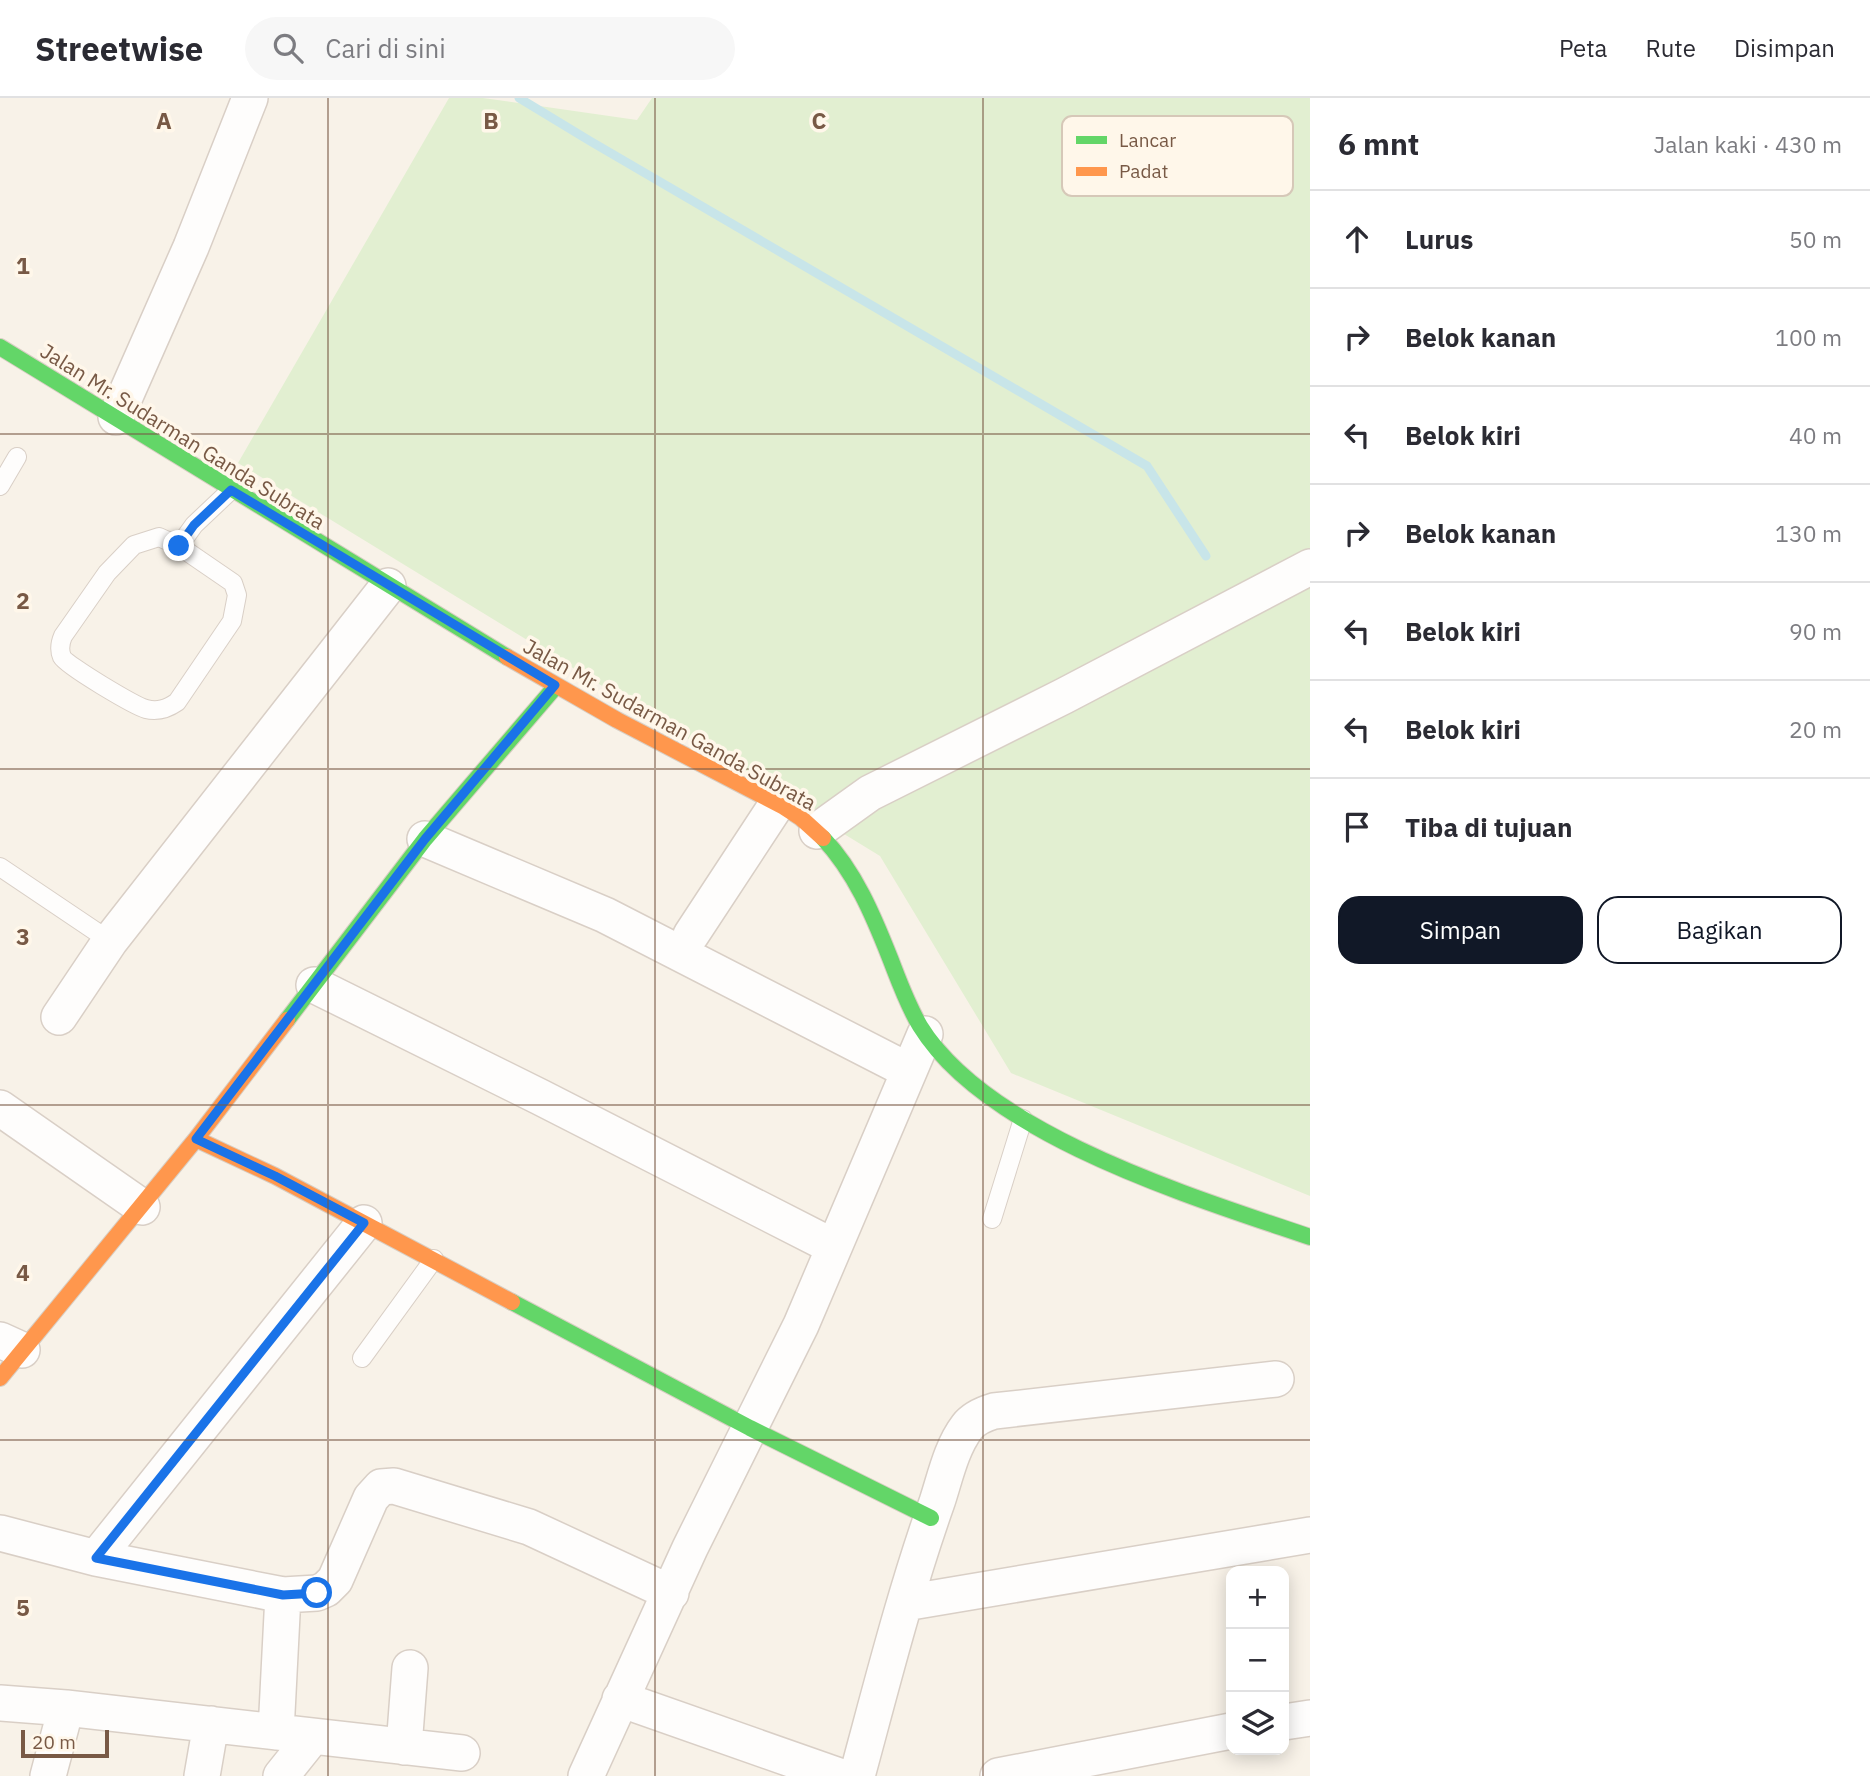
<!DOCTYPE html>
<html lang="id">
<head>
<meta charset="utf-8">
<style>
  body { margin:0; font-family:"IBM Plex Sans",sans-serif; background:#f7f7f7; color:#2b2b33 }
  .controls { position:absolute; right:21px; bottom:21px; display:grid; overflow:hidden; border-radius:14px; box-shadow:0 4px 18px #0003 }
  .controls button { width:63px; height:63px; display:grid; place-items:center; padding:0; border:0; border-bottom:2px solid #e1e1e2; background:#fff; color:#2b2b33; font:35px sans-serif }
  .scale { position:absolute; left:21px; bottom:18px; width:88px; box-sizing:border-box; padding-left:7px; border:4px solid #785945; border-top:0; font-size:19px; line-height:24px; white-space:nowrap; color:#785945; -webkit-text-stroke:5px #fff7ea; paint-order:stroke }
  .stop { position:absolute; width:21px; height:21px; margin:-16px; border:5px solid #1a73e8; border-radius:50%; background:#fff }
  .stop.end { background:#1a73e8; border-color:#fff; box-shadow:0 2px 7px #0008 }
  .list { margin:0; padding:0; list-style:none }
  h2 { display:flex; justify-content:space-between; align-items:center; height:91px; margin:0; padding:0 28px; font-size:30px }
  h2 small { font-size:23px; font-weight:400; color:#7c7c81 }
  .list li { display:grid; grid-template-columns:46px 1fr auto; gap:21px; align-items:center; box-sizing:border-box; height:98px; padding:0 28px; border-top:2px solid #e1e1e2 }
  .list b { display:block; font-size:26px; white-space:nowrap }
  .list em { font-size:23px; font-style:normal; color:#7c7c81 }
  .actions { display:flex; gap:14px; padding:21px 28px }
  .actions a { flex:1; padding:16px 0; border:2px solid #111827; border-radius:21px; text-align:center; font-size:24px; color:#111827 }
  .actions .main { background:#111827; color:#fff }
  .icon { flex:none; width:38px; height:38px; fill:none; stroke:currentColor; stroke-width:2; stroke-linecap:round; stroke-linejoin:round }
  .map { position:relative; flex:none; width:1310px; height:1678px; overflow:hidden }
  header { display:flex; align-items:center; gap:42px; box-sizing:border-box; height:98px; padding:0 35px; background:#fff; border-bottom:2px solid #e1e1e2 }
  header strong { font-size:33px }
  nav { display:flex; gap:38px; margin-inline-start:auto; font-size:24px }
  .search { width:490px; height:63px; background:#f7f7f7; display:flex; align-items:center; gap:18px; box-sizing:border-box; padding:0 24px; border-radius:38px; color:#7c7c81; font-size:26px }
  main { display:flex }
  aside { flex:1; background:#fff }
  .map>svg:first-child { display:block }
</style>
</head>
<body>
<header>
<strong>Streetwise</strong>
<div class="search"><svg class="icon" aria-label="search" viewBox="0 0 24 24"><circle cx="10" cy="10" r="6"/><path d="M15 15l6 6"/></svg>Cari di sini</div>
<nav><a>Peta</a><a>Rute</a><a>Disimpan</a></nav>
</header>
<main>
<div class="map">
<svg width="1310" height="1678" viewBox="0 0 1310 1678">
  <rect width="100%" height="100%" fill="#f8f2e8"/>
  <path fill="#e2efd1" d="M 449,0 L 483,0 L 637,22 L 652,0 L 1310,0 L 1310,1098 L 1011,975 L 880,758 L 238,365 Z"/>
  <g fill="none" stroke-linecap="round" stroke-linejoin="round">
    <path stroke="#c8e5e9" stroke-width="9" d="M 519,0 L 590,43 L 1147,368 L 1206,458"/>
    <defs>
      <path id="lane" d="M 0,388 L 17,359
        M 159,439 L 179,448 L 233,485 L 237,497 L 232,523 L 177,604 C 167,611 158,614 146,611 C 135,608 67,568 62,559 C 59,552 60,545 63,538 L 107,475 L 134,447 Z
        M 179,448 L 194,427 L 231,392
        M 0,769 L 110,843
        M 992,1121 L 1023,1021
        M 362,1260 L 434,1161"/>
      <path id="street" d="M 116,319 L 191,149 L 250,0
        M 817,733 L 870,695 L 1064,598 L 1310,469
        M 425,741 L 605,817 L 909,973
        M 691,837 L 777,706
        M 314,887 L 540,999 L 834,1149
        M 59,919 L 110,843 L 388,488
        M 0,1010 L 142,1109
        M 0,1242 L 22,1252
        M 0,1435 L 96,1460 L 283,1497 L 317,1495 L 326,1491 L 335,1482 L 371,1400 L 381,1389 L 394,1388 L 529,1429 L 671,1495
        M 96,1460 L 364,1125
        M 905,1505 L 1310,1437
        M 620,1601 L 839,1678
        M 0,1605 L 66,1610 L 462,1655
        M 1284,1624 L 1310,1620
        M 276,1634 L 283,1497
        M 404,1649 L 410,1570
        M 48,1678 L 66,1610
        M 202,1678 L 211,1626
        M 281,1678 L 313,1638
        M 586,1678 L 690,1450 L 801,1227 L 925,936
        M 857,1678 C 882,1586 905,1494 937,1404 C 945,1380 951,1350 967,1329 C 973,1321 984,1316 994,1313 L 1276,1281
        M 998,1678 L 1231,1633"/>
      <path id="fast" d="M 0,249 L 507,559
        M 823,740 C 855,774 873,817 890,860 C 899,883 907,906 920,928 C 987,1037 1193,1099 1310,1139
        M 287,922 L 425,741 L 556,588
        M 512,1204 L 750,1330 L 931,1420"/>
      <path id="slow" d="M 507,559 L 617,622 L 784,709 L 801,720 L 823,740
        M 196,1041 L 275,1078 L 512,1204
        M 0,1280 L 196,1041 L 287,922"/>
    </defs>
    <use href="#lane" stroke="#d9cfc6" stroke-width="20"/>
    <use href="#street" stroke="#d9cfc6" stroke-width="38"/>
    <use href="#fast" stroke="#d8cec3" stroke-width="18"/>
    <use href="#slow" stroke="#d8cec3" stroke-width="18"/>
    <use href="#lane" stroke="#fefdfc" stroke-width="18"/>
    <use href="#street" stroke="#fefdfc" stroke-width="35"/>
    <use href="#fast" stroke="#63d668" stroke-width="16"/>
    <use href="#slow" stroke="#ff974d" stroke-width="16"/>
  </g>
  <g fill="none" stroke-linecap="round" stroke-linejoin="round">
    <path stroke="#1a73e8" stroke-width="9" d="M 179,448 L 194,427 L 231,392 L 555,587 L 425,741 L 196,1041 L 275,1078 L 364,1125 L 96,1460 L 283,1497 L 317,1495"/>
  </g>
  <path fill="none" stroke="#785945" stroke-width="2" stroke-opacity="0.55" d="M 328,0 L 328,1678M 655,0 L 655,1678M 983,0 L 983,1678M 0,336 L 1310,336M 0,671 L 1310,671M 0,1007 L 1310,1007M 0,1342 L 1310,1342"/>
  <g text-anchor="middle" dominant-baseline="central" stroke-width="7" stroke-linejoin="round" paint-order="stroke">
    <g font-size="21" fill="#785945" stroke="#fff7ea">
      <text transform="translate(183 338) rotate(32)">Jalan Mr. Sudarman Ganda Subrata</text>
      <text transform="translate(670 626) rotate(29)">Jalan Mr. Sudarman Ganda Subrata</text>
    </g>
  </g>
  <rect x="1062" y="18" width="231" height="80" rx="10" fill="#fff7ea" stroke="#d6c8b8" stroke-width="2"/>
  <rect x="1076" y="38" width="31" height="8" fill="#63d668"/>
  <rect x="1076" y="69" width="31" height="9" fill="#ff974d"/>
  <g font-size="19" fill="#785945">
    <text x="1119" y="49">Lancar</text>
    <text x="1119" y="80">Padat</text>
  </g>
  <g font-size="23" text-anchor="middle" font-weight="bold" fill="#785945" stroke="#fff7ea" stroke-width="7" stroke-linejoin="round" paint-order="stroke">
    <text x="164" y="31">A</text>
    <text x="491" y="31">B</text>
    <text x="819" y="31">C</text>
    <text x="23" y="176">1</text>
    <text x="23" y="511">2</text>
    <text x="23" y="847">3</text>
    <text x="23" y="1183">4</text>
    <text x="23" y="1518">5</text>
  </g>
</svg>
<div class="controls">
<button>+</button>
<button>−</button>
<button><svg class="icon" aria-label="layers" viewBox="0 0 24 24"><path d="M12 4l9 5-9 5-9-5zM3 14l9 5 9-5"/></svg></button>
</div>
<div class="scale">20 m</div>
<div class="stop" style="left:317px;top:1495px"></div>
<div class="stop end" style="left:179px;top:448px"></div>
</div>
<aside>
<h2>6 mnt<small>Jalan kaki · 430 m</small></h2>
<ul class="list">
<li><svg class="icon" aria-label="ahead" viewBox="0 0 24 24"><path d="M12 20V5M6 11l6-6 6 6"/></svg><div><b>Lurus</b></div><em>50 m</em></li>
<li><svg class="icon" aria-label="right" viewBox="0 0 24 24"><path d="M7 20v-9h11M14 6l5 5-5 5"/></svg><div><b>Belok kanan</b></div><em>100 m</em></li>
<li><svg class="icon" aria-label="left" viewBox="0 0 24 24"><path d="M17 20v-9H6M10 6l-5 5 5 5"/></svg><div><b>Belok kiri</b></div><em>40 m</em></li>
<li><svg class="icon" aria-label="right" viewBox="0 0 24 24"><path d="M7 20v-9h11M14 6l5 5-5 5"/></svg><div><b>Belok kanan</b></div><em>130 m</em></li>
<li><svg class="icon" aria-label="left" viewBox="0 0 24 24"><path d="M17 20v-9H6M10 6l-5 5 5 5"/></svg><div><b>Belok kiri</b></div><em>90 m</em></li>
<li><svg class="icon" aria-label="left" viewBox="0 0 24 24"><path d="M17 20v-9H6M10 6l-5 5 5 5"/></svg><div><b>Belok kiri</b></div><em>20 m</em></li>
<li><svg class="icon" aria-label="arrive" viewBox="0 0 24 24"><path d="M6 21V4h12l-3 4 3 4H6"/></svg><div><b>Tiba di tujuan</b></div></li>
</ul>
<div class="actions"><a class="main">Simpan</a><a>Bagikan</a></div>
</aside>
</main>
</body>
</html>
